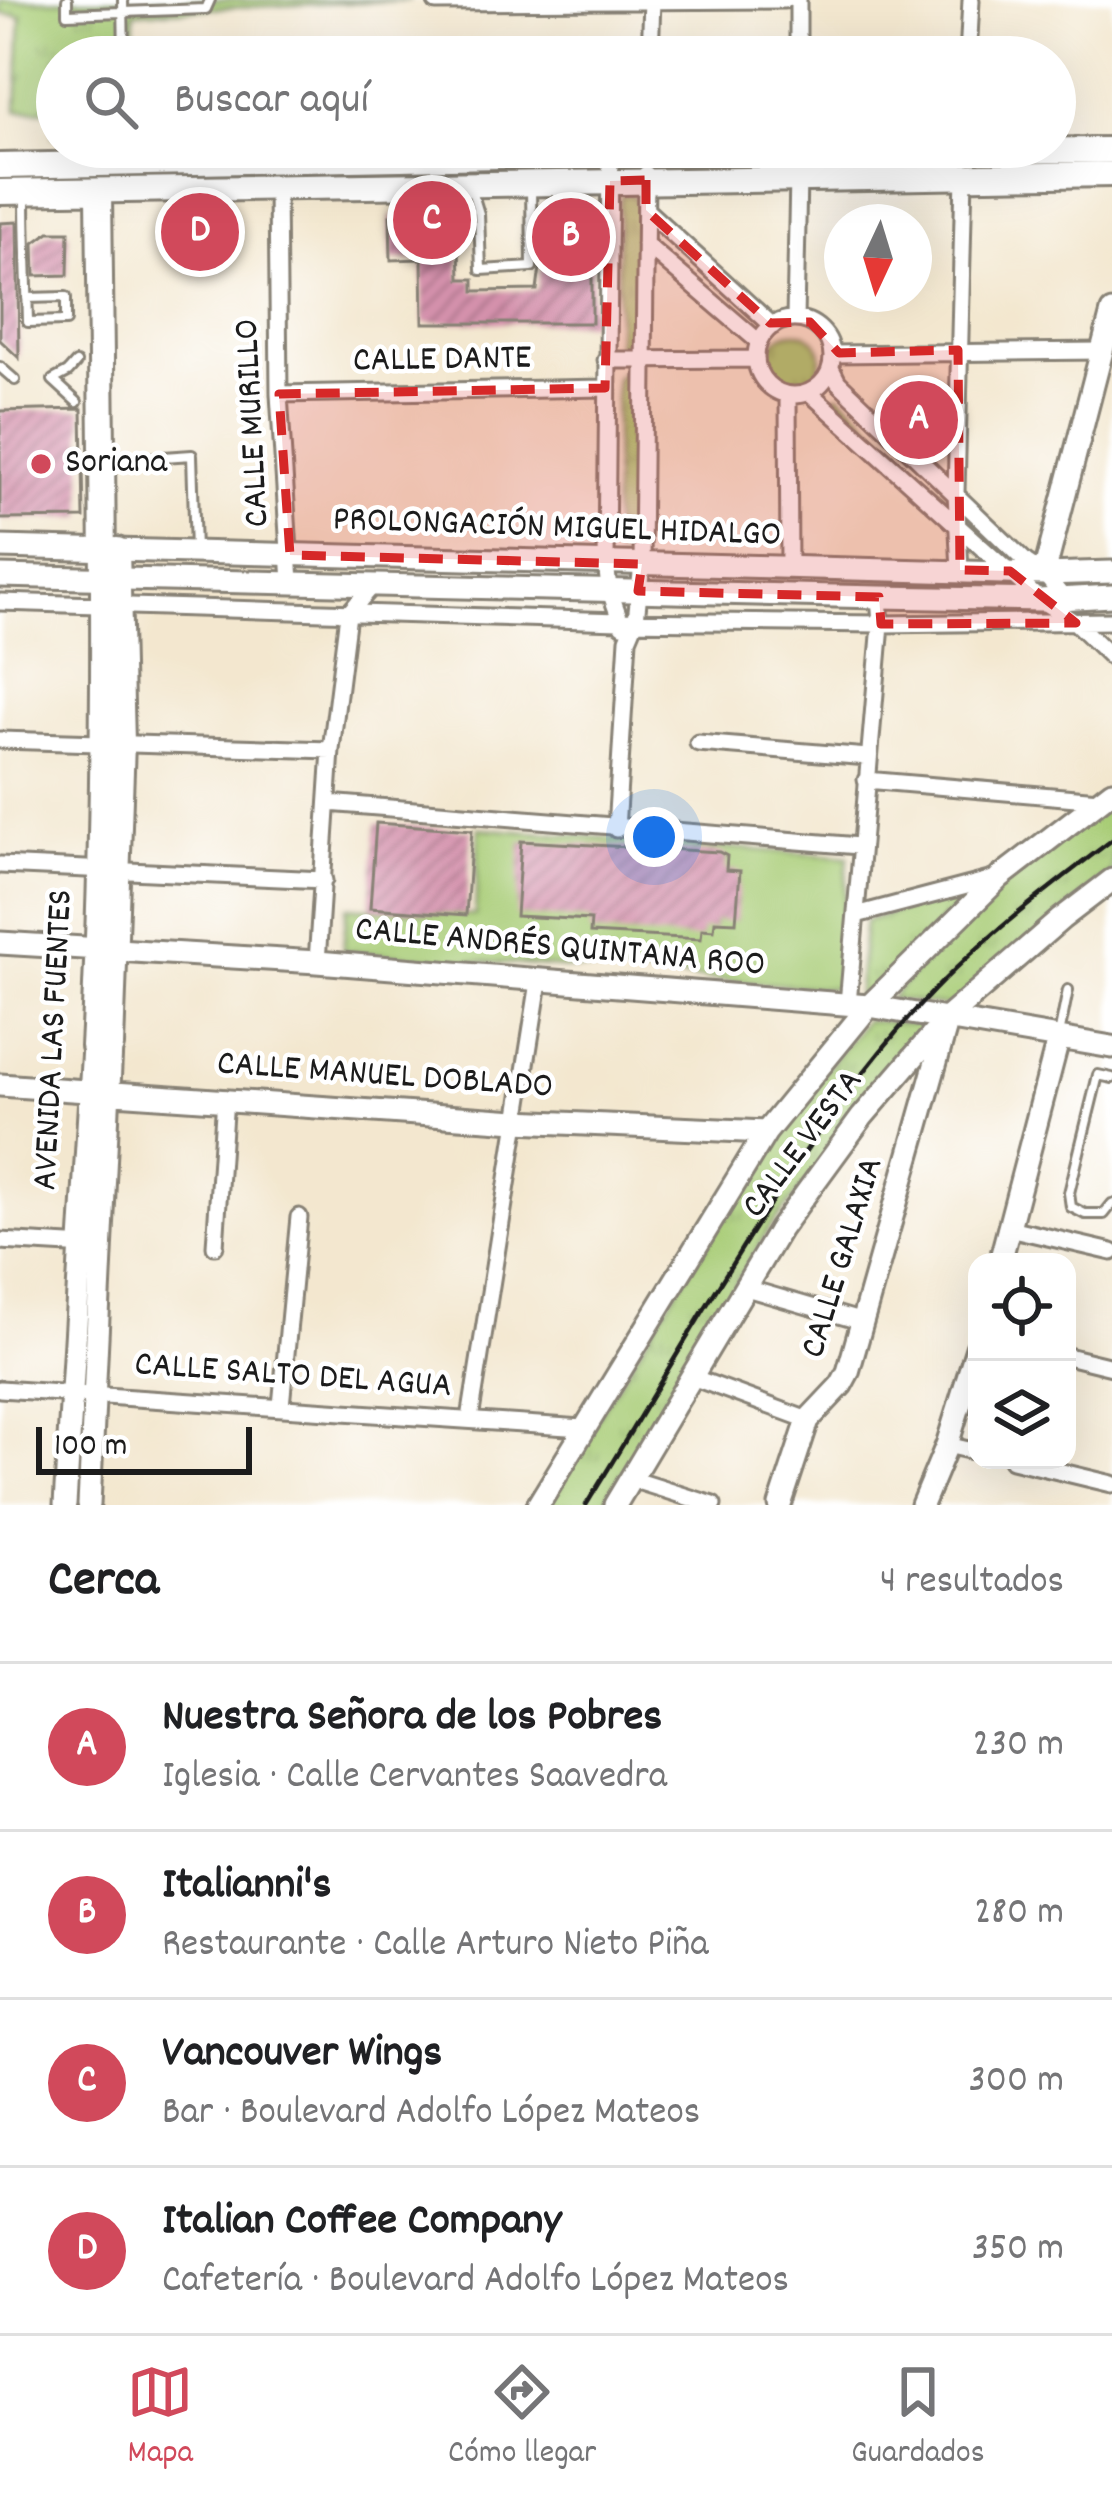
<!DOCTYPE html>
<html lang="es">
<head>
<meta charset="utf-8">
<style>
  body { margin:0; font-family:Dekko,sans-serif; background:#f6f6f6; color:#202124 }
  .controls { position:absolute; right:36px; bottom:36px; display:grid; overflow:hidden; border-radius:24px; box-shadow:0 12px 48px #0002 }
  .controls button { width:108px; height:108px; display:grid; place-items:center; padding:0; border:0; border-bottom:3px solid #e0e0e0; background:#fff; color:#202124; font:60px sans-serif }
  .compass { position:absolute; left:824px; top:204px; width:108px; height:108px; border-radius:50%; background:#fff; box-shadow:0 12px 48px #0002; rotate:184deg }
  .scale { position:absolute; left:36px; bottom:30px; width:216px; box-sizing:border-box; padding-left:12px; border:6px solid #1c1c1c; border-top:0; font-size:33px; line-height:42px; white-space:nowrap; color:#1c1c1c; -webkit-text-stroke:9px #fff; paint-order:stroke }
  .you { position:absolute; left:654px; top:837px; width:42px; height:42px; margin:-30px; border:9px solid #fff; border-radius:50%; background:#1a73e8; box-shadow:0 0 0 18px #1a73e833 }
  .badge { display:grid; place-items:center; width:78px; height:78px; border-radius:50%; background:#d1495b; color:#fff; font-size:39px; font-weight:700 }
  .pin { position:absolute; translate:-50% -50%; border:6px solid #fff; box-shadow:0 3px 12px #0006 }
  .list { margin:0; padding:0; list-style:none }
  h2 { display:flex; justify-content:space-between; align-items:center; height:156px; margin:0; padding:0 48px; font-size:51px }
  h2 small { font-size:39px; font-weight:400; color:#757577 }
  .list li { display:grid; grid-template-columns:78px 1fr auto; gap:36px; align-items:center; box-sizing:border-box; height:168px; padding:0 48px; border-top:3px solid #e0e0e0 }
  .list b { display:block; font-size:45px; white-space:nowrap }
  .list p { margin:0; font-size:39px; white-space:nowrap; color:#757577 }
  .list em { font-size:39px; font-style:normal; color:#757577 }
  .icon { flex:none; width:66px; height:66px; fill:none; stroke:currentColor; stroke-width:2; stroke-linecap:round; stroke-linejoin:round }
  .map { position:relative; flex:none; width:1112px; height:1505px; overflow:hidden }
  .search { position:absolute; background:#fff; box-shadow:0 12px 48px #0002; left:36px; right:36px; top:36px; height:132px; display:flex; align-items:center; gap:30px; box-sizing:border-box; padding:0 42px; border-radius:66px; color:#757577; font-size:45px }
  .sheet { height:828px; background:#fff }
  nav { display:flex; justify-content:space-around; align-items:center; box-sizing:border-box; height:168px; border-top:3px solid #e0e0e0; background:#fff; font-size:33px; color:#757577 }
  nav a { display:grid; justify-items:center; gap:6px }
  nav .on { color:#d1495b }
  .map>svg:first-child { display:block }
</style>
</head>
<body>
<div class="map">
<svg width="1112" height="1505" viewBox="0 0 1112 1505">
  <defs>
    <pattern id="park-tufts" width="24" height="20" patternUnits="userSpaceOnUse" patternTransform="scale(3)"><rect width="24" height="20" fill="#a8cc76"/><path d="M3 7l-1-3M5 7V3M7 7l1-3M15 17l-1-3M17 17v-4M19 17l1-3" fill="none" stroke="#90af66"/></pattern>
    <pattern id="building-hatch" width="6" height="6" patternUnits="userSpaceOnUse" patternTransform="scale(3)"><rect width="6" height="6" fill="#d491ac"/><path d="M-1 1l2-2M0 6l6-6M5 7l2-2" fill="none" stroke="#ab768b"/></pattern>
  </defs>
  <rect width="100%" height="100%" fill="#fff"/>
  <filter id="ink" filterUnits="userSpaceOnUse"><feTurbulence type="fractalNoise" baseFrequency=".00833" numOctaves="2"/><feDisplacementMap in="SourceGraphic" scale="24" xChannelSelector="R" yChannelSelector="G"/><feConvolveMatrix kernelMatrix="1 2 1 2 8 2 1 2 1" color-interpolation-filters="sRGB"/></filter>
  <filter id="wash" filterUnits="userSpaceOnUse"><feTurbulence type="fractalNoise" baseFrequency=".004" numOctaves="4" result="noise"/><feDisplacementMap in="SourceGraphic" scale="48" xChannelSelector="R" yChannelSelector="G"/><feGaussianBlur stdDeviation="2.7" result="paint"/><feColorMatrix in="noise" values="0 0 0 0 0 0 0 0 0 0 0 0 0 0 0 0 0 1.4 0 .05"/><feComposite in="paint" operator="in"/></filter>
  <g filter="url(#wash)">
    <rect width="100%" height="100%" fill="#f3e7cf"/>
    <path fill="#a8cc76" stroke="#627449" stroke-width="3" d="M 479,828 L 848,857 L 837,989 L 343,951 L 347,907 L 475,915 Z"/>
    <path fill="url(#park-tufts)" stroke="#627449" stroke-width="3" d="M 0,0 L 411,0 L 134,12 L 135,57 L 57,57 L 57,136 L 53,136 L 56,111 L 17,110 L 21,16 L 0,14 Z
      M 622,194 L 633,195 L 641,213 L 633,356 L 624,356 L 617,349 L 619,206 Z
      M769 358a26 26 0 1 1 52 0a26 26 0 1 1-52 0Z
      M 629,370 L 634,378 L 636,551 L 632,558 L 617,556 L 613,550 L 616,379 L 621,372 Z
      M 839,394 L 950,499 L 949,510 L 829,401 Z
      M 1112,794 L 1112,872 L 954,1007 L 890,999 L 959,921 Z
      M 975,889 L 868,999 L 857,1000 L 865,921 Z
      M 865,1020 L 933,1026 L 769,1229 L 603,1505 L 542,1505 L 777,1131 Z"/>
    <g id="blocks">
      <path fill="url(#building-hatch)" d="M 592,212 L 592,323 L 423,323 L 422,259 L 391,260 L 390,216 L 458,216 L 460,279 L 474,279 L 474,291 L 537,290 L 540,268 L 551,268 L 551,214 Z
        M 17,222 L 18,277 L 19,358 L 0,340 L 0,223 Z
        M 49,232 L 69,232 L 68,275 L 35,276 L 34,243 Z
        M 82,409 L 84,518 L 0,519 L 0,411 Z
        M 376,823 L 472,830 L 466,915 L 370,908 Z
        M 521,841 L 719,852 L 727,856 L 726,870 L 740,871 L 736,922 L 715,921 L 714,930 L 702,929 L 701,939 L 590,933 L 591,920 L 516,916 Z"/>
    </g>
  </g>
  <g filter="url(#ink)">
    <use href="#blocks" fill-opacity="0" stroke="#888276" stroke-width="3"/>
    <g fill="none" stroke-linecap="round" stroke-linejoin="round">
      <defs>
        <path id="lane" d="M 67,0 L 67,14 L 206,9 L 210,0
          M 123,0 L 124,57
          M 472,191 L 479,214 L 481,270 L 532,267 L 531,185
          M 25,196 C 25,238 27,280 28,322 L 66,321 L 66,297 L 27,298
          M 76,363 L 68,372 L 53,380 L 77,402
          M 0,367 L 15,380
          M 106,461 L 192,455 L 195,551
          M 1059,1035 L 1068,990
          M 1112,1078 L 1098,1075 L 1069,1193 L 1071,1207 L 1085,1214 L 1104,1214 L 1112,1204"/>
        <path id="street" d="M 798,0 L 798,57
          M 436,2 L 784,0
          M 650,57 L 652,0
          M 968,57 L 971,0
          M 610,154 L 606,562 L 609,589 L 622,625
          M 277,188 L 279,394 L 291,582
          M 646,210 L 773,326
          M 645,244 L 759,342
          M756 357a38 38 0 1 1 76 0a38 38 0 1 1-76 0Z
          M 795,319 L 798,177
          M 833,354 L 1103,351
          M 606,360 L 756,359
          M 831,368 L 838,382 L 1026,562 L 1044,574 L 1067,602
          M 810,393 L 1040,600 L 1076,623 L 1112,658
          M 279,394 L 605,388
          M 788,395 L 789,568
          M 960,570 L 956,493 L 964,176
          M 0,602 L 620,621 L 881,624 L 1112,621
          M 0,740 L 331,750
          M 698,743 L 868,757
          M 866,780 L 1099,800
          M 328,803 L 859,846
          M 616,829 L 628,639 L 636,620 L 642,564 L 646,174
          M 0,865 L 324,880
          M 856,915 L 997,878
          M 317,962 L 331,750 L 348,614 L 374,584
          M 848,1004 L 881,624 L 879,597
          M 1009,1228 L 1112,1252
          M 0,1241 L 87,1246
          M 215,1246 L 225,1098
          M 746,1288 L 863,1322
          M 1067,1356 L 1112,1367
          M 692,1377 L 808,1420
          M 0,1389 L 583,1428
          M 281,1406 L 299,1217
          M 470,1419 L 539,982
          M 947,1445 L 977,1452
          M 1012,1460 L 1112,1484
          M 631,1479 L 713,1505"/>
        <path id="secondary" d="M 0,547 L 1044,574 L 1112,572
          M 1044,574 L 1112,312
          M 0,576 L 879,597 L 1040,600 L 1112,596
          M 0,943 L 317,962 L 869,1006 L 1112,1047
          M 0,1085 L 516,1121 L 766,1132
          M 1000,1262 L 1058,1040
          M 65,1505 L 93,1046
          M 89,1505 L 111,1046
          M 538,1505 L 766,1132 L 869,1006 L 1000,877 L 1112,791
          M 615,1505 L 780,1229 L 862,1117 L 948,1017 L 1061,919 L 1112,880
          M 780,1505 L 808,1420 L 841,1385 L 848,1372 L 947,1023
          M 922,1505 L 947,1445 L 977,1348"/>
        <path id="primary" d="M 0,166 L 646,153 L 1112,150
          M 0,192 L 1112,174
          M 93,1046 C 109,761 102,476 99,191
          M 111,1046 L 122,743 L 117,550"/>
      </defs>
      <use href="#lane" stroke="#888276" stroke-width="14"/>
      <use href="#street" stroke="#888276" stroke-width="21"/>
      <use href="#secondary" stroke="#888276" stroke-width="27"/>
      <use href="#primary" stroke="#888276" stroke-width="30"/>
      <use href="#lane" stroke="#fff" stroke-width="8"/>
      <use href="#street" stroke="#fff" stroke-width="15"/>
      <use href="#secondary" stroke="#fff" stroke-width="21"/>
      <use href="#primary" stroke="#fff" stroke-width="24"/>
      <path stroke="#1c1c1c" stroke-width="4.5" d="M 586,1505 C 690,1338 782,1161 913,1013 C 970,948 1043,892 1112,840"/>
    </g>
  </g>
  <path fill="#d62828" fill-opacity="0.2" stroke="#d62828" stroke-width="9" stroke-dasharray="24 15" stroke-linejoin="round" d="M 646,180 L 646,210 L 770,323 L 810,322 L 839,353 L 958,350 L 960,570 L 1010,571 L 1076,623 L 881,624 L 879,597 L 638,591 L 642,564 L 290,555 L 279,394 L 605,388 L 610,181 Z"/>
  <circle fill="#d1495b" stroke="#fff" stroke-width="4.5" cx="41" cy="464" r="12"/>
  <g text-anchor="middle" dominant-baseline="central" stroke-width="9" stroke-linejoin="round" paint-order="stroke">
    <g font-size="36" fill="#1c1c1c" stroke="#fff">
      <text transform="translate(442 361) rotate(-1)">CALLE DANTE</text>
      <text transform="translate(254 423) rotate(-93)">CALLE MURILLO</text>
      <text transform="translate(557 529) rotate(2)">PROLONGACIÓN MIGUEL HIDALGO</text>
      <text transform="translate(560 949) rotate(5)">CALLE ANDRÉS QUINTANA ROO</text>
      <text transform="translate(55 1040) rotate(-87)">AVENIDA LAS FUENTES</text>
      <text transform="translate(385 1077) rotate(4)">CALLE MANUEL DOBLADO</text>
      <text transform="translate(804 1145) rotate(-53)">CALLE VESTA</text>
      <text transform="translate(844 1258) rotate(-73)">CALLE GALAXIA</text>
      <text transform="translate(293 1377) rotate(4)">CALLE SALTO DEL AGUA</text>
    </g>
    <g font-size="36" fill="#1c1c1c" stroke="#fff" text-anchor="start">
      <text x="65" y="464">Soriana</text>
    </g>
  </g>
</svg>
<div class="controls">
<button><svg class="icon" aria-label="locate" viewBox="0 0 24 24"><circle cx="12" cy="12" r="6"/><path d="M12 2v4M12 18v4M2 12h4M18 12h4"/></svg></button>
<button><svg class="icon" aria-label="layers" viewBox="0 0 24 24"><path d="M12 4l9 5-9 5-9-5zM3 14l9 5 9-5"/></svg></button>
</div>
<svg class="compass" viewBox="-18 -18 36 36"><path d="M0-13l5 13h-10z" fill="#e53935"/><path d="M0 13l5-13h-10z" fill="#757577"/></svg>
<div class="scale">100 m</div>
<div class="you"></div>
<div class="pin badge" style="left:919px;top:420px">A</div>
<div class="pin badge" style="left:571px;top:237px">B</div>
<div class="pin badge" style="left:432px;top:220px">C</div>
<div class="pin badge" style="left:200px;top:232px">D</div>
<div class="search"><svg class="icon" aria-label="search" viewBox="0 0 24 24"><circle cx="10" cy="10" r="6"/><path d="M15 15l6 6"/></svg>Buscar aquí</div>
</div>
<section class="sheet">
<h2>Cerca<small>4 resultados</small></h2>
<ul class="list">
<li><span class="badge">A</span><div><b>Nuestra Señora de los Pobres</b><p>Iglesia · Calle Cervantes Saavedra</p></div><em>230 m</em></li>
<li><span class="badge">B</span><div><b>Italianni's</b><p>Restaurante · Calle Arturo Nieto Piña</p></div><em>280 m</em></li>
<li><span class="badge">C</span><div><b>Vancouver Wings</b><p>Bar · Boulevard Adolfo López Mateos</p></div><em>300 m</em></li>
<li><span class="badge">D</span><div><b>Italian Coffee Company</b><p>Cafetería · Boulevard Adolfo López Mateos</p></div><em>350 m</em></li>
</ul>
</section>
<nav>
<a class="on"><svg class="icon" aria-label="map" viewBox="0 0 24 24"><path d="M3 6l6-2 6 2 6-2v14l-6 2-6-2-6 2zM9 4v14M15 6v14"/></svg>Mapa</a>
<a><svg class="icon" aria-label="directions" viewBox="0 0 24 24"><path d="M12 3l9 9-9 9-9-9zM9 14v-3h6M13 9l2 2-2 2"/></svg>Cómo llegar</a>
<a><svg class="icon" aria-label="saved" viewBox="0 0 24 24"><path d="M7 4h10v16l-5-4-5 4z"/></svg>Guardados</a>
</nav>
</body>
</html>
